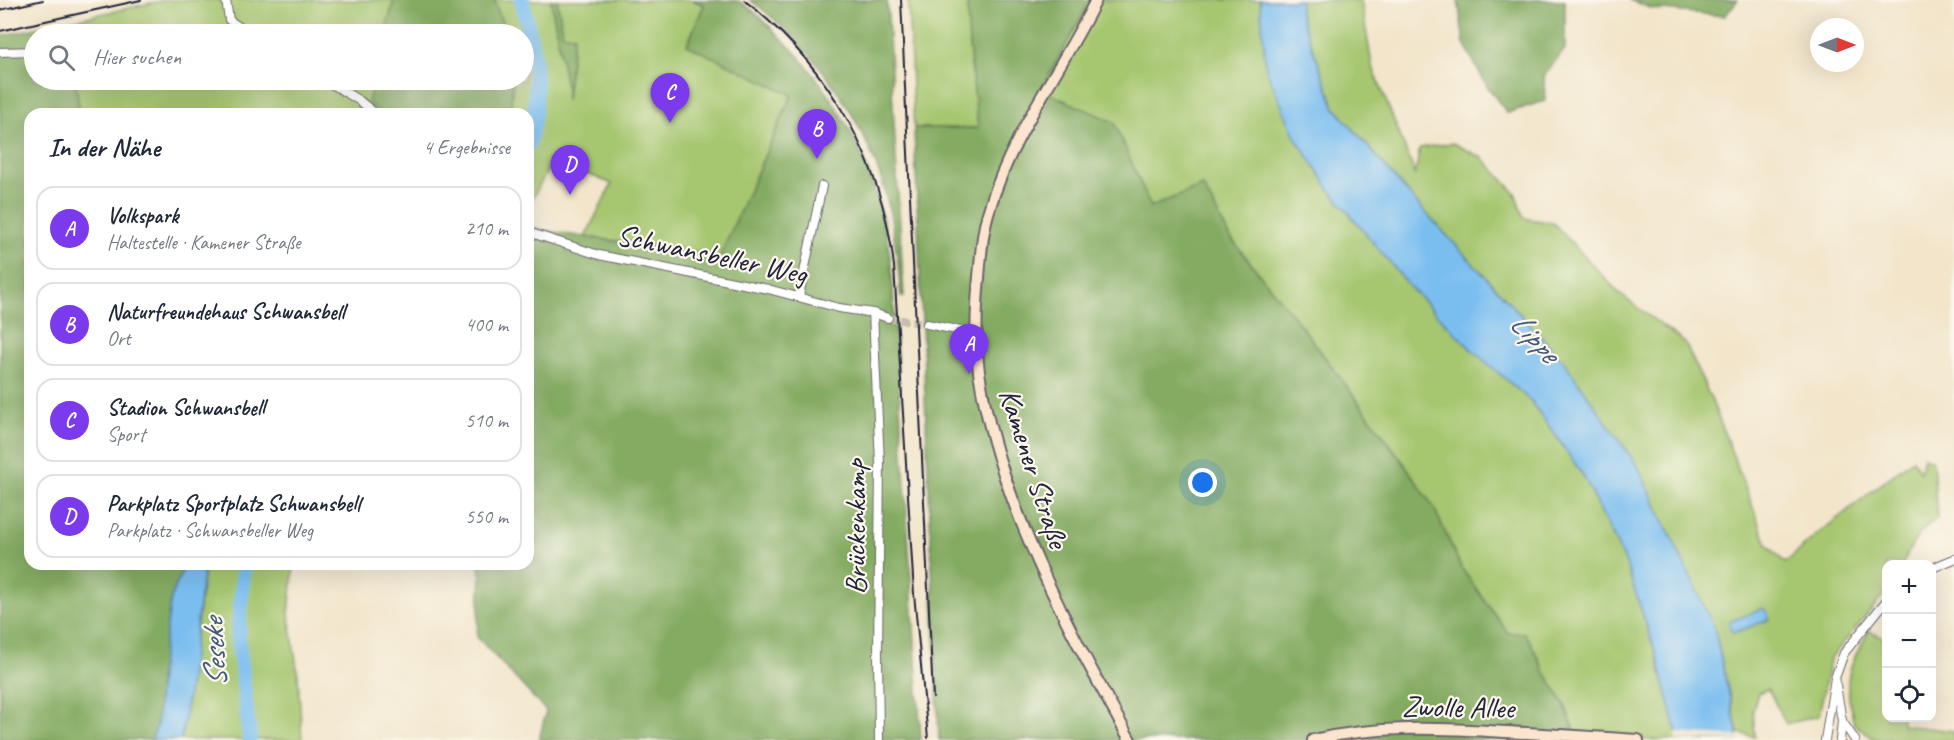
<!DOCTYPE html>
<html lang="de">
<head>
<meta charset="utf-8">
<style>
  body { margin:0; font-family:Caveat,sans-serif; background:#f2f2f3; color:#1f2937 }
  .controls { position:absolute; right:18px; bottom:18px; display:grid; overflow:hidden; border-radius:12px; box-shadow:0 6px 24px #0002 }
  .controls button { width:54px; height:54px; display:grid; place-items:center; padding:0; border:0; border-bottom:2px solid #e0e1e3; background:#fff; color:#1f2937; font:30px sans-serif }
  .compass { position:absolute; left:1810px; top:18px; width:54px; height:54px; border-radius:50%; background:#fff; box-shadow:0 6px 24px #0002; rotate:90deg }
  .you { position:absolute; left:1203px; top:483px; width:21px; height:21px; margin:-15px; border:4px solid #fff; border-radius:50%; background:#1a73e8; box-shadow:0 0 0 9px #1a73e833 }
  .badge { display:grid; place-items:center; width:39px; height:39px; border-radius:50%; background:#7c3aed; color:#fff; font-size:20px; font-weight:700 }
  .pin { position:absolute; translate:-50% -50px; filter:drop-shadow(0 2px 3px #0008) }
  .pin::after { content:''; position:absolute; top:32px; width:21px; height:18px; background:inherit; clip-path:polygon(0 0,100% 0,50% 100%) }
  .list { margin:0; padding:0; list-style:none }
  h2 { display:flex; justify-content:space-between; align-items:center; height:78px; margin:0; padding:0 24px; font-size:26px }
  h2 small { font-size:20px; font-weight:400; color:#747a83 }
  .list li { display:grid; grid-template-columns:39px 1fr auto; gap:18px; align-items:center; box-sizing:border-box; height:84px; margin:0 12px 12px; padding:0 12px; border:2px solid #e0e1e3; border-radius:18px }
  .list b { display:block; font-size:22px; white-space:nowrap }
  .list p { margin:0; font-size:20px; white-space:nowrap; color:#747a83 }
  .list em { font-size:20px; font-style:normal; color:#747a83 }
  .icon { flex:none; width:33px; height:33px; fill:none; stroke:currentColor; stroke-width:2; stroke-linecap:round; stroke-linejoin:round }
  .map { position:relative; flex:none; width:1954px; height:740px; overflow:hidden }
  .search { position:absolute; background:#fff; box-shadow:0 6px 24px #0002; left:24px; top:24px; width:510px; height:66px; display:flex; align-items:center; gap:15px; box-sizing:border-box; padding:0 21px; border-radius:33px; color:#747a83; font-size:22px }
  .panel { position:absolute; background:#fff; box-shadow:0 6px 24px #0002; left:24px; top:108px; width:510px; height:462px; border-radius:18px }
  .map>svg:first-child { display:block }
</style>
</head>
<body>
<div class="map">
<svg width="1954" height="740" viewBox="0 0 1954 740">
  <rect width="100%" height="100%" fill="#fbf7ec"/>
  <filter id="ink" filterUnits="userSpaceOnUse"><feTurbulence type="fractalNoise" baseFrequency=".0167" numOctaves="2"/><feDisplacementMap in="SourceGraphic" scale="12" xChannelSelector="R" yChannelSelector="G"/><feConvolveMatrix kernelMatrix="1 2 1 2 8 2 1 2 1" color-interpolation-filters="sRGB"/></filter>
  <filter id="wash" filterUnits="userSpaceOnUse"><feTurbulence type="fractalNoise" baseFrequency=".008" numOctaves="4" result="noise"/><feDisplacementMap in="SourceGraphic" scale="24" xChannelSelector="R" yChannelSelector="G"/><feGaussianBlur stdDeviation="1.35" result="paint"/><feColorMatrix in="noise" values="0 0 0 0 0 0 0 0 0 0 0 0 0 0 0 0 0 1.4 0 .05"/><feComposite in="paint" operator="in"/></filter>
  <g filter="url(#wash)">
    <rect width="100%" height="100%" fill="#f2e5ca"/>
    <path fill="#a6c66f" stroke="#647455" stroke-width="1.5" d="M 165,0 L 394,0 L 385,34 L 69,34 L 68,21 Z
      M 494,0 L 551,0 L 566,87 L 574,35 L 563,34 L 557,0 L 692,0 L 704,5 L 687,45 L 792,94 L 720,256 L 670,247 L 585,237 L 612,184 L 553,160 L 528,207 L 528,114 L 510,114 L 513,80 L 524,80 L 524,34 L 506,34 Z
      M 908,0 L 967,0 L 969,45 L 978,128 L 914,128 Z
      M 1091,0 L 1260,0 L 1266,69 L 1330,190 L 1409,286 L 1471,349 L 1532,402 L 1583,475 L 1625,561 L 1658,660 L 1679,740 L 1579,740 L 1564,703 L 1545,673 L 1532,645 L 1508,633 L 1462,569 L 1433,506 L 1403,462 L 1309,336 L 1229,236 L 1203,186 L 1151,207 L 1114,123 L 1041,90 Z
      M 1300,0 L 1361,0 L 1372,65 L 1415,174 L 1420,148 L 1453,143 L 1483,158 L 1515,193 L 1524,218 L 1553,223 L 1621,295 L 1685,343 L 1712,401 L 1767,544 L 1785,563 L 1815,536 L 1913,459 L 1920,472 L 1924,457 L 1933,461 L 1937,519 C 1920,527 1910,548 1903,564 L 1886,564 L 1886,592 L 1830,659 L 1819,716 L 1786,724 L 1768,689 L 1758,693 L 1753,710 L 1755,737 L 1738,733 L 1714,627 L 1705,610 L 1414,200 L 1335,108 L 1300,14 Z
      M 75,80 L 374,80 L 368,103 L 383,114 L 80,114 Z
      M 205,564 L 294,564 L 289,614 L 298,675 L 302,740 L 181,740 Z
      M 1869,631 L 1886,639 L 1886,718 L 1902,718 L 1902,725 L 1954,731 L 1954,740 L 1874,739 L 1854,724 C 1844,678 1845,672 1869,631 Z"/>
    <path fill="#84ab62" stroke="#53664e" stroke-width="1.5" d="M 394,0 L 494,0 L 506,34 L 385,34 Z
      M 551,0 L 557,0 L 563,34 L 574,35 L 566,101 L 566,87 Z
      M 692,0 C 702,0 729,0 738,1 C 754,9 770,27 783,40 C 841,98 875,167 889,249 C 892,268 893,289 894,308 L 921,740 L 539,740 L 546,711 L 477,637 L 481,576 L 478,564 L 528,564 L 528,227 C 591,241 656,244 720,256 L 792,95 L 687,45 L 704,5 Z
      M 750,0 L 887,0 L 904,297 L 901,297 C 898,261 894,223 884,188 C 862,115 812,45 750,0 Z
      M 967,0 L 1091,0 L 1041,90 L 1114,122 L 1151,207 L 1203,186 L 1229,236 L 1309,336 L 1403,462 L 1433,506 L 1462,569 L 1508,633 L 1524,633 L 1531,643 L 1545,673 L 1564,703 L 1578,740 L 939,740 L 914,128 L 978,128 L 969,45 Z
      M 1458,0 L 1565,0 L 1565,49 L 1544,76 L 1545,101 L 1507,113 L 1487,86 L 1464,44 Z
      M 1629,0 L 1738,0 L 1725,16 L 1653,9 Z
      M 68,21 L 69,34 L 34,34 L 34,80 L 75,80 L 80,114 L 30,114 L 30,564 L 185,564 L 171,598 L 160,672 L 157,724 L 152,740 L 0,740 L 0,36 Z
      M 374,80 L 513,80 L 510,114 L 383,114 L 368,103 Z"/>
    <path fill="#7abef0" stroke="#4e7096" stroke-width="1.5" d="M 1260,0 L 1300,0 L 1300,14 L 1335,108 L 1414,200 L 1562,359 L 1637,465 L 1714,627 L 1739,740 L 1679,740 L 1658,660 L 1625,561 L 1583,475 L 1532,402 L 1471,349 L 1409,286 L 1330,190 L 1295,137 L 1266,69 Z
      M 185,564 L 205,564 C 195,622 192,682 181,740 L 152,740 L 157,724 L 160,672 L 171,598 Z
      M 1763,608 L 1768,614 L 1768,620 L 1733,633 L 1729,625 L 1730,621 C 1742,618 1752,612 1763,608 Z"/>
    <path fill="#f2e5ca" d="M 1674,733 L 1742,737 L 1742,740 L 1676,740 Z"/>
    <g fill="none" stroke-linecap="round" stroke-linejoin="round">
      <path stroke="#7abef0" stroke-width="15" d="M 522,0 C 534,51 543,93 528,145
        M 244,564 L 238,637 L 250,740"/>
    </g>
  </g>
  <g filter="url(#ink)">
    <g fill="none" stroke-linecap="round" stroke-linejoin="round">
      <path stroke="#c8bead" stroke-width="8" stroke-dasharray="8 4" stroke-linecap="butt" d="M 888,318 L 927,324"/>
      <defs>
        <path id="street" d="M 226,0 L 229,20 L 250,34
          M 0,52 L 34,51
          M 325,80 L 360,101 L 376,114
          M 528,232 L 599,255 L 768,289 L 839,308 L 873,313 L 888,318
          M 799,296 L 822,186
          M 873,313 L 880,463 L 878,654 L 879,740
          M 927,324 L 976,334
          M 1932,568 L 1954,559
          M 1836,685 L 1842,721 L 1840,740
          M 1842,721 L 1855,740
          M 1825,740 L 1835,678 L 1844,653 L 1886,601"/>
        <path id="secondary" d="M 1096,0 C 1061,71 1012,133 989,210 C 982,232 981,255 979,277 C 976,309 975,341 979,372 C 998,501 1068,628 1130,740
          M 1313,740 C 1376,725 1441,728 1505,732 C 1549,734 1593,737 1638,740"/>
      </defs>
      <use href="#street" stroke="#6b666d" stroke-width="10"/>
      <use href="#secondary" stroke="#6b666d" stroke-width="14"/>
      <use href="#street" stroke="#fff" stroke-width="8"/>
      <use href="#secondary" stroke="#fce5cf" stroke-width="10"/>
      <path stroke="#22223b" stroke-width="2" d="M 744,0 C 829,66 882,159 894,266 L 914,594 L 928,738
        M 901,0 L 933,698
        M 0,10 L 43,0
        M 0,31 L 141,0"/>
    </g>
  </g>
  <g text-anchor="middle" dominant-baseline="central" stroke-width="4.5" stroke-linejoin="round" paint-order="stroke">
    <g font-size="30" fill="#22223b" stroke="#fbf7ec">
      <text transform="translate(712 254) rotate(12)">Schwansbeller Weg</text>
      <text transform="translate(1034 468) rotate(72)">Kamener Straße</text>
      <text transform="translate(855 527) rotate(-90)">Brückenkamp</text>
      <text transform="translate(1458 707) rotate(1)">Zwolle Allee</text>
    </g>
    <g font-size="32" font-style="italic" fill="#41597a" stroke="#fbf7ec">
      <text transform="translate(1535 337) rotate(47)">Lippe</text>
      <text transform="translate(214 653) rotate(-93)">Seseke</text>
    </g>
  </g>
</svg>
<div class="controls">
<button>+</button>
<button>−</button>
<button><svg class="icon" aria-label="locate" viewBox="0 0 24 24"><circle cx="12" cy="12" r="6"/><path d="M12 2v4M12 18v4M2 12h4M18 12h4"/></svg></button>
</div>
<svg class="compass" viewBox="-18 -18 36 36"><path d="M0-13l5 13h-10z" fill="#e53935"/><path d="M0 13l5-13h-10z" fill="#747a83"/></svg>
<div class="you"></div>
<div class="pin badge" style="left:969px;top:374px">A</div>
<div class="pin badge" style="left:817px;top:159px">B</div>
<div class="pin badge" style="left:670px;top:123px">C</div>
<div class="pin badge" style="left:570px;top:195px">D</div>
<div class="search"><svg class="icon" aria-label="search" viewBox="0 0 24 24"><circle cx="10" cy="10" r="6"/><path d="M15 15l6 6"/></svg>Hier suchen</div>
<section class="panel">
<h2>In der Nähe<small>4 Ergebnisse</small></h2>
<ul class="list">
<li><span class="badge">A</span><div><b>Volkspark</b><p>Haltestelle · Kamener Straße</p></div><em>210 m</em></li>
<li><span class="badge">B</span><div><b>Naturfreundehaus Schwansbell</b><p>Ort</p></div><em>400 m</em></li>
<li><span class="badge">C</span><div><b>Stadion Schwansbell</b><p>Sport</p></div><em>510 m</em></li>
<li><span class="badge">D</span><div><b>Parkplatz Sportplatz Schwansbell</b><p>Parkplatz · Schwansbeller Weg</p></div><em>550 m</em></li>
</ul>
</section>
</div>
</body>
</html>
